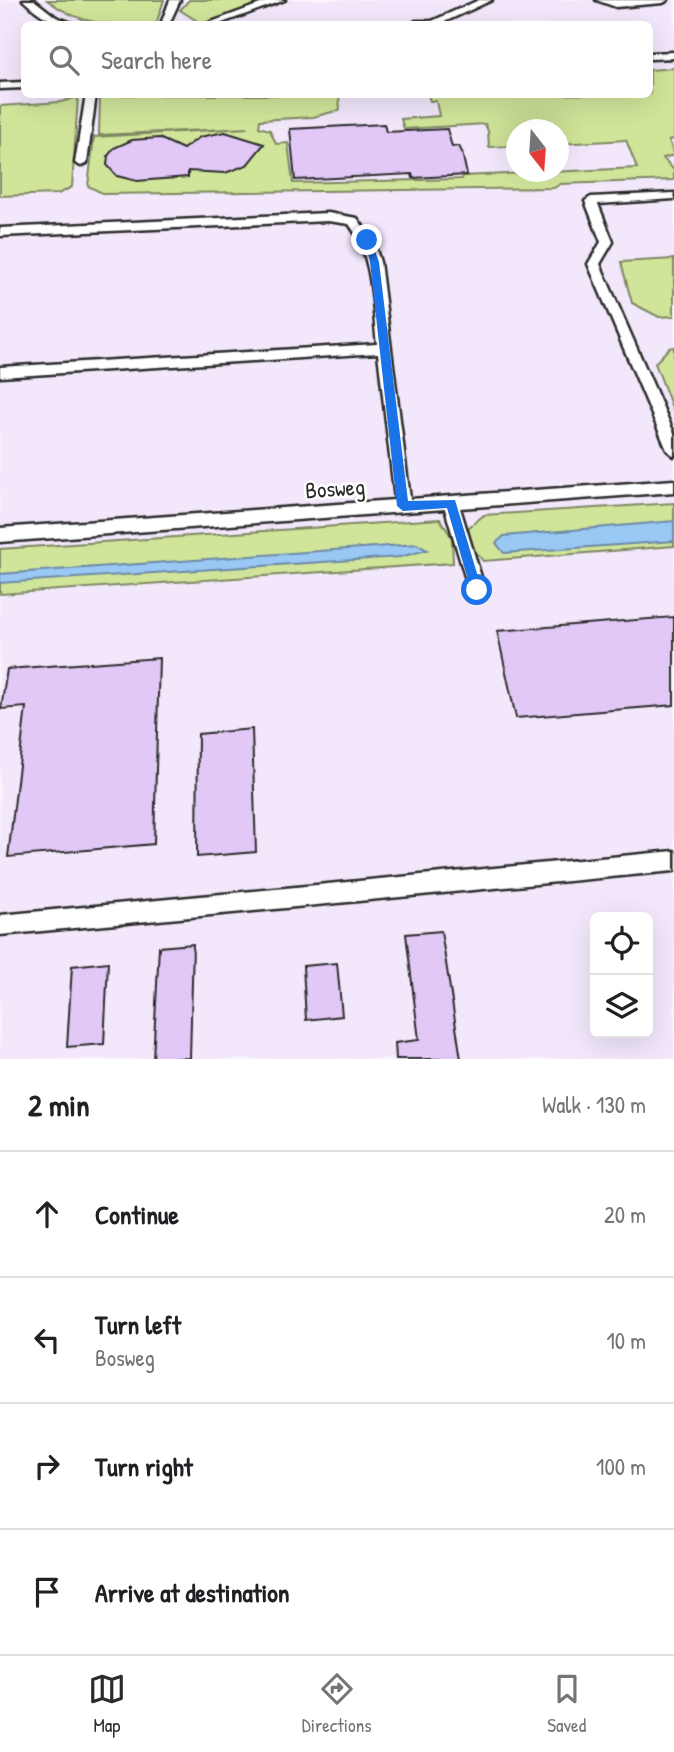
<!DOCTYPE html>
<html lang="en">
<head>
<meta charset="utf-8">
<style>
  body { margin:0; font-family:"Patrick Hand",sans-serif; background:#f6f6f6; color:#202124 }
  .controls { position:absolute; right:21px; bottom:21px; display:grid; overflow:hidden; border-radius:10px; box-shadow:0 7px 28px #0002 }
  .controls button { width:63px; height:63px; display:grid; place-items:center; padding:0; border:0; border-bottom:2px solid #e0e0e0; background:#fff; color:#202124; font:35px sans-serif }
  .compass { position:absolute; left:506px; top:119px; width:63px; height:63px; border-radius:50%; background:#fff; box-shadow:0 7px 28px #0002; rotate:163deg }
  .stop { position:absolute; width:21px; height:21px; margin:-16px; border:5px solid #1a73e8; border-radius:50%; background:#fff }
  .stop.end { background:#1a73e8; border-color:#fff; box-shadow:0 2px 7px #0008 }
  .list { margin:0; padding:0; list-style:none }
  h2 { display:flex; justify-content:space-between; align-items:center; height:91px; margin:0; padding:0 28px; font-size:30px }
  h2 small { font-size:23px; font-weight:400; color:#757577 }
  .list li { display:grid; grid-template-columns:46px 1fr auto; gap:21px; align-items:center; box-sizing:border-box; height:126px; padding:0 28px; border-top:2px solid #e0e0e0 }
  .list b { display:block; font-size:26px; white-space:nowrap }
  .list p { margin:0; font-size:23px; white-space:nowrap; color:#757577 }
  .list em { font-size:23px; font-style:normal; color:#757577 }
  .icon { flex:none; width:38px; height:38px; fill:none; stroke:currentColor; stroke-width:2; stroke-linecap:round; stroke-linejoin:round }
  .map { position:relative; flex:none; width:674px; height:1059px; overflow:hidden }
  .search { position:absolute; background:#fff; box-shadow:0 7px 28px #0002; left:21px; right:21px; top:21px; height:77px; display:flex; align-items:center; gap:18px; box-sizing:border-box; padding:0 24px; border-radius:10px; color:#757577; font-size:26px }
  .sheet { height:595px; background:#fff }
  nav { display:flex; justify-content:space-around; align-items:center; box-sizing:border-box; height:98px; border-top:2px solid #e0e0e0; background:#fff; font-size:19px; color:#757577 }
  nav a { display:grid; justify-items:center; gap:4px }
  nav .on { color:#2b2b2b }
  .map>svg:first-child { display:block }
</style>
</head>
<body>
<div class="map">
<svg width="674" height="1059" viewBox="0 0 674 1059">
  <rect width="100%" height="100%" fill="#f9f4fd"/>
  <filter id="ink" filterUnits="userSpaceOnUse"><feTurbulence type="fractalNoise" baseFrequency=".0143" numOctaves="2"/><feDisplacementMap in="SourceGraphic" scale="14" xChannelSelector="R" yChannelSelector="G"/><feConvolveMatrix kernelMatrix="1 2 1 2 8 2 1 2 1" color-interpolation-filters="sRGB"/></filter>
  <g filter="url(#ink)">
    <path fill="#f2e7fb" fill-rule="evenodd" d="M 0,0 L 674,0 L 674,1059 L 0,1059 ZM 24,24 L 650,24 L 650,94 L 24,94 ZM 516,130 L 558,130 L 558,172 L 516,172 ZM 595,917 L 648,917 L 648,1033 L 595,1033 Z"/>
    <path fill="#d0e59a" stroke="#7e8862" stroke-width="2" d="M 47,0 L 164,0 L 156,24 C 112,25 84,28 47,0 Z
      M 189,0 L 272,0 L 202,24 L 180,10 Z
      M 674,68 L 674,139 L 669,140 L 674,155 L 663,158 L 674,170 L 674,180 L 560,184 L 554,188 L 104,194 L 88,186 L 94,137 L 248,128 L 99,135 L 100,96 L 122,95 L 339,95 L 340,110 L 313,117 L 260,120 L 259,127 L 270,130 L 276,144 L 288,143 L 293,183 L 462,179 L 463,176 L 637,168 L 626,140 L 559,144 L 558,130 L 516,130 L 516,146 L 489,147 L 488,131 L 485,124 L 404,129 L 401,119 L 439,116 L 436,101 L 430,101 L 428,95 L 650,94 L 650,70 Z
      M 78,97 L 72,187 L 58,194 L 0,196 L 0,106 L 61,102 Z
      M 674,259 L 674,316 L 659,317 L 632,303 L 621,262 Z
      M 674,347 L 674,413 L 655,363 L 669,348 Z
      M 674,503 L 674,546 L 483,561 L 472,547 L 468,528 L 484,515 Z
      M 440,519 L 452,538 L 453,563 L 0,594 L 0,549 Z"/>
    <path fill="#99c8f4" stroke="#6d89a4" stroke-width="2" d="M 674,521 L 674,541 L 504,553 L 496,543 L 504,536 Z
      M 417,544 L 427,550 L 400,557 L 0,583 L 0,574 Z"/>
    <path fill="#e2c8f7" stroke="#2b2b2b" stroke-width="2" d="M 384,124 L 386,132 L 447,129 L 452,147 L 459,146 L 462,152 L 467,175 L 413,178 L 412,174 L 295,180 L 290,129 Z
      M 225,132 L 264,144 L 247,165 L 225,173 L 188,171 L 188,177 L 137,181 L 117,176 L 107,165 L 108,156 L 114,148 L 132,140 L 159,138 L 183,149 L 200,137 Z
      M 674,617 L 674,705 L 516,718 L 497,631 Z
      M 159,658 L 154,844 L 8,857 L 26,707 L 1,709 L 7,669 Z
      M 252,729 L 256,852 L 197,857 L 198,734 Z
      M 441,931 L 461,1059 L 396,1059 L 395,1043 L 419,1040 L 406,934 Z
      M 193,944 L 190,1058 L 153,1059 L 159,947 Z
      M 108,962 L 104,1044 L 67,1047 L 72,966 Z
      M 337,963 L 342,1016 L 306,1020 L 303,966 Z"/>
    <g fill="none" stroke-linecap="round" stroke-linejoin="round">
      <defs>
        <path id="lane" d="M 23,0 L 34,0 L 56,17 L 75,24 C 54,26 38,14 23,0 Z
          M 170,0 L 180,0 L 169,24 L 161,24 Z
          M 271,0 L 285,0 L 219,24 L 206,24 Z
          M 479,0 L 492,0 L 440,24 L 411,24 L 416,21 L 432,21 Z
          M 596,0 L 668,0 L 663,3 L 616,7 Z
          M 674,52 L 674,58 L 650,59 L 650,53 Z
          M 24,82 L 24,88 L 0,89 L 0,83 Z
          M 86,94 L 96,94 L 87,163 L 81,166 L 75,163 Z
          M 674,193 L 674,199 L 598,204 L 613,242 L 600,264 L 674,433 L 674,456 L 667,450 L 588,264 L 601,242 L 585,201 L 591,197 Z
          M 328,213 L 357,218 L 373,240 L 380,262 L 410,499 L 674,480 L 674,492 L 460,508 L 485,590 L 483,595 L 477,597 L 471,595 L 469,590 L 445,509 L 0,542 L 0,528 L 395,500 L 378,353 L 0,377 L 0,367 L 377,344 C 372,303 374,258 349,224 L 328,221 L 0,236 L 0,228 Z
          M 674,851 L 674,871 L 0,935 L 0,915 Z"/>
      </defs>
      <use href="#lane" stroke="#2b2b2b" stroke-width="5"/>
      <use href="#lane" fill="#fff" fill-rule="evenodd"/>
    </g>
  </g>
  <path fill="#1a73e8" d="M 364,238 L 371,240 L 379,262 L 408,501 L 455,500 L 482,590 L 477,595 L 471,590 L 447,508 L 403,511 L 397,506 L 370,262 Z"/>
  <g text-anchor="middle" dominant-baseline="central" stroke-width="5" stroke-linejoin="round" paint-order="stroke">
    <g font-size="23" fill="#2b2b2b" stroke="#fff">
      <text transform="translate(335 488) rotate(-4)">Bosweg</text>
    </g>
  </g>
</svg>
<div class="controls">
<button><svg class="icon" aria-label="locate" viewBox="0 0 24 24"><circle cx="12" cy="12" r="6"/><path d="M12 2v4M12 18v4M2 12h4M18 12h4"/></svg></button>
<button><svg class="icon" aria-label="layers" viewBox="0 0 24 24"><path d="M12 4l9 5-9 5-9-5zM3 14l9 5 9-5"/></svg></button>
</div>
<svg class="compass" viewBox="-18 -18 36 36"><path d="M0-13l5 13h-10z" fill="#e53935"/><path d="M0 13l5-13h-10z" fill="#757577"/></svg>
<div class="stop" style="left:477px;top:590px"></div>
<div class="stop end" style="left:367px;top:240px"></div>
<div class="search"><svg class="icon" aria-label="search" viewBox="0 0 24 24"><circle cx="10" cy="10" r="6"/><path d="M15 15l6 6"/></svg>Search here</div>
</div>
<section class="sheet">
<h2>2 min<small>Walk · 130 m</small></h2>
<ul class="list">
<li><svg class="icon" aria-label="ahead" viewBox="0 0 24 24"><path d="M12 20V5M6 11l6-6 6 6"/></svg><div><b>Continue</b></div><em>20 m</em></li>
<li><svg class="icon" aria-label="left" viewBox="0 0 24 24"><path d="M17 20v-9H6M10 6l-5 5 5 5"/></svg><div><b>Turn left</b><p>Bosweg</p></div><em>10 m</em></li>
<li><svg class="icon" aria-label="right" viewBox="0 0 24 24"><path d="M7 20v-9h11M14 6l5 5-5 5"/></svg><div><b>Turn right</b></div><em>100 m</em></li>
<li><svg class="icon" aria-label="arrive" viewBox="0 0 24 24"><path d="M6 21V4h12l-3 4 3 4H6"/></svg><div><b>Arrive at destination</b></div></li>
</ul>
</section>
<nav>
<a class="on"><svg class="icon" aria-label="map" viewBox="0 0 24 24"><path d="M3 6l6-2 6 2 6-2v14l-6 2-6-2-6 2zM9 4v14M15 6v14"/></svg>Map</a>
<a><svg class="icon" aria-label="directions" viewBox="0 0 24 24"><path d="M12 3l9 9-9 9-9-9zM9 14v-3h6M13 9l2 2-2 2"/></svg>Directions</a>
<a><svg class="icon" aria-label="saved" viewBox="0 0 24 24"><path d="M7 4h10v16l-5-4-5 4z"/></svg>Saved</a>
</nav>
</body>
</html>
